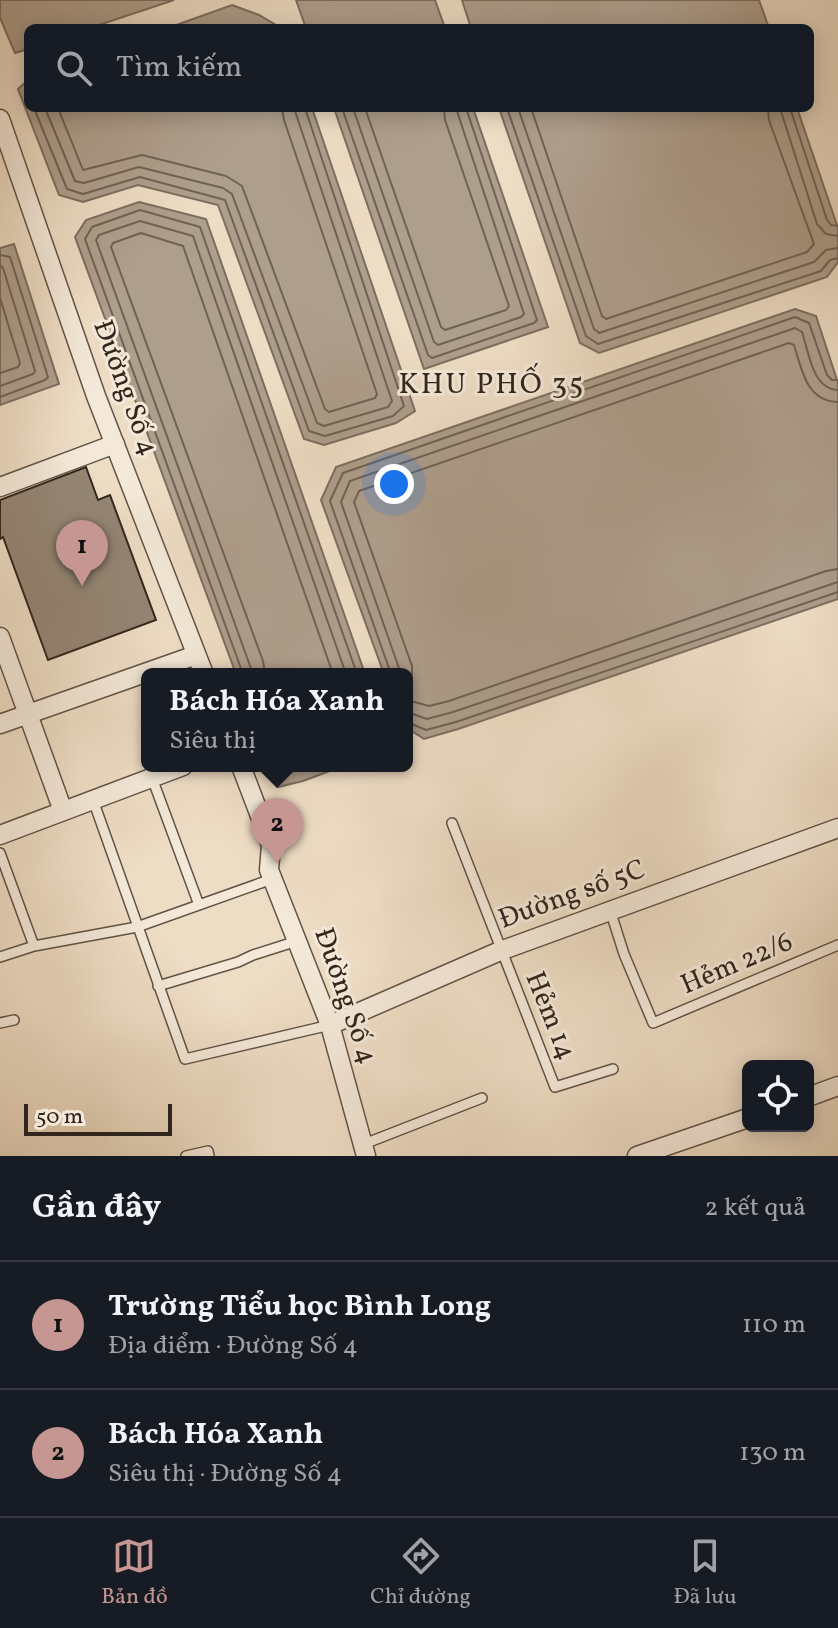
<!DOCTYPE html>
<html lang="vi">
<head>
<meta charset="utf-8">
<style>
  body { margin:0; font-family:Vollkorn,serif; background:#242831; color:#f1f3f6 }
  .controls { position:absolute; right:24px; bottom:24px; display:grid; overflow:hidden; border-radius:12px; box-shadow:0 4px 20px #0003 }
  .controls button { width:72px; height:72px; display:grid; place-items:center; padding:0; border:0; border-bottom:2px solid #363941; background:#171b24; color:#f1f3f6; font:40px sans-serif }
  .scale { position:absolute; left:24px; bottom:20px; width:148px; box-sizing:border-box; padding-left:8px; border:4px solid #32251c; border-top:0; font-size:22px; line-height:28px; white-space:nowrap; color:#32251c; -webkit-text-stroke:6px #f4e9d9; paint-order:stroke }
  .you { position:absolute; left:394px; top:484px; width:28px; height:28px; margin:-20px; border:6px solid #fff; border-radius:50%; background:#1a73e8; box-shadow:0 0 0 12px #1a73e833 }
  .badge { display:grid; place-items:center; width:52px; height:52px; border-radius:50%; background:#c59692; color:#111; font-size:26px; font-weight:700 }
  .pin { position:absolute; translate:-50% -66px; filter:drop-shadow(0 2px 4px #0008) }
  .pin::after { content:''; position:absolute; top:42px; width:28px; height:24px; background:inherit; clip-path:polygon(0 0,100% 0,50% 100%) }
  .popup { position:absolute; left:141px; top:668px; width:272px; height:104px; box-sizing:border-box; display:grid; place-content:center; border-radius:12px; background:#171b24; filter:drop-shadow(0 2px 6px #0005); font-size:26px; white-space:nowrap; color:#9ea1a6 }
  .popup b { font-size:30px; color:#f1f3f6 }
  .popup::after { content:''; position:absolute; left:50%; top:100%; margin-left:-16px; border:16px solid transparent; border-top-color:#171b24 }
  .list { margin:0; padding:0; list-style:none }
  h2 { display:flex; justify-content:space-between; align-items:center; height:104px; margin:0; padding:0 32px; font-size:34px }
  h2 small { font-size:26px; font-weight:400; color:#9ea1a6 }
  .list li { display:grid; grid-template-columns:52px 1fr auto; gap:24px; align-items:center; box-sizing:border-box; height:128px; padding:0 32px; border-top:2px solid #363941 }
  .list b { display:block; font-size:30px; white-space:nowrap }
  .list p { margin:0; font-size:26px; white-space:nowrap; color:#9ea1a6 }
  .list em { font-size:26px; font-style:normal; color:#9ea1a6 }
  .icon { flex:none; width:44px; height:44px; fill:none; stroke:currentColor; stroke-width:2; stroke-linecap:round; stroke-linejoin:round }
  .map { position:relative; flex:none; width:838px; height:1156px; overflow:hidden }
  .search { position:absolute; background:#171b24; box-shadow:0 4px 20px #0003; left:24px; right:24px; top:24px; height:88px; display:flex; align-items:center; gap:20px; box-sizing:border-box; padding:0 28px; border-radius:12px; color:#9ea1a6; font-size:30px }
  .sheet { height:360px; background:#171b24 }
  nav { display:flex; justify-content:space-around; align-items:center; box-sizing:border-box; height:112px; border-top:2px solid #363941; background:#171b24; font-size:22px; color:#9ea1a6 }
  nav a { display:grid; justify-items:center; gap:4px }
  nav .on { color:#c59692 }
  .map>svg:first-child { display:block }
</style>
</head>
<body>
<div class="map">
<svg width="838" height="1156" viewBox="0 0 838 1156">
  <rect width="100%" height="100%" fill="#eeddc5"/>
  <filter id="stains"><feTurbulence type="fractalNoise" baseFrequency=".0025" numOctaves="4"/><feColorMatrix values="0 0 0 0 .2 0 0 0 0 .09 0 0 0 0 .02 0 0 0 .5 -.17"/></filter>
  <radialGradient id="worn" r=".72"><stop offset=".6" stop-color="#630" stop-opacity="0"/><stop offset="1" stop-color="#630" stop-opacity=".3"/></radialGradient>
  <path fill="#ae9e8c" stroke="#7c6e5f" stroke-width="2" d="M 0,0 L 174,0 L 90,28 L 28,28 L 28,49 L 15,53 L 0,18 Z
    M 296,0 L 435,0 L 445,28 L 306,28 Z
    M 462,0 L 759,0 L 769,28 L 471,28 Z
    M 232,5 L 259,15 L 281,28 L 168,28 Z
    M 28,80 L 28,108 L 312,108 L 415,411 L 396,423 L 324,445 L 304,439 L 218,205 L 138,185 L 83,202 L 59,195 L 18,89 Z
    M 334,108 L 473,108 L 548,327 L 424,369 Z
    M 499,108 L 797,108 L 838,228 L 838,262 L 827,277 L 599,353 L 580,343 Z
    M 139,202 L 206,219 L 365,674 L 236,674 L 75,237 L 86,220 Z
    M 14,244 L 59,384 L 0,405 L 0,248 Z
    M 795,309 L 816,316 L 838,383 L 838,599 L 458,729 L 424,739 L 407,728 L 407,674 L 384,674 L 321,500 L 336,467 Z
    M 270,766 L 343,766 L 303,781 L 278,787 Z"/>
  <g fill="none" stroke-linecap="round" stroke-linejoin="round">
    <path stroke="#706254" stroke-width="2" d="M 34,108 L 67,189 L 83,194 L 140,177 L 225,200 L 309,431 L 325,436 L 393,416 L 404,406 L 305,108
      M 45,108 L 75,181 L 84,183 L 139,167 L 223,188 L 232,194 L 317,423 L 324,426 L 388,407 L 392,401 L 294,108
      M 58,108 L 83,170 L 142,155 L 226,176 L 242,186 L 325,409 L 329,412 L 375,398 L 377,394 L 284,120 L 282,108
      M 342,108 L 428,355 L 432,358 L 534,323 L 537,320 L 466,108
      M 353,108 L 434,342 L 438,345 L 521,317 L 524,314 L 456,108
      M 365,108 L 441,327 L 445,330 L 506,310 L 509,306 L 445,120 L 444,108
      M 507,108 L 586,336 L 598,344 L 821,271 L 830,260 L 838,258
      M 518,108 L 594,329 L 599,333 L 814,262 L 826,250 L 838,248
      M 531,108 L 602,316 L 606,319 L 807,252 L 814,244 L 769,120 L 768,108
      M 780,108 L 817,224 L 826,234 L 838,236
      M 790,108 L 827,220 L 831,225 L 838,226
      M 0,255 L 10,257 L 48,377 L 45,380 L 0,397
      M 0,265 L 3,268 L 35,371 L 33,374 L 0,386
      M 0,298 L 20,363 L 18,367 L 0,373
      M 243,674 L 85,239 L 92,227 L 140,210 L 200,227 L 357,674
      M 253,674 L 96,240 L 99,235 L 140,221 L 193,236 L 346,674
      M 265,674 L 263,661 L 111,247 L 113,243 L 141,233 L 183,246 L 333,674
      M 391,674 L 330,501 L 343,473 L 795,317 L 809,323 L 827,375 L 832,380 L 838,380
      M 401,674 L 341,502 L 350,481 L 795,328 L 802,332 C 809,352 812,389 838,390
      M 407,691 L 412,678 L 412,666 L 354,502 L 359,491 L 789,343 L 794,345 C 802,370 806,401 838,402
      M 407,700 L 429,706 L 449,701 L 826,571 L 838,569
      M 407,712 L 427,719 L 453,712 L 838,582
      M 407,722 L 426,730 L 456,722 L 838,592"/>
  </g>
  <path fill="#948574" stroke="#32251c" stroke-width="2" d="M 86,467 L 98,500 L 110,495 L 156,620 L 48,660 L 3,537 L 0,539 L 0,500 Z"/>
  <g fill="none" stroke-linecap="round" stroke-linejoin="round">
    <defs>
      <path id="service" d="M 152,778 L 199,905
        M 93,800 L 185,1059 L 330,1025
        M 452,823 L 555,1087 L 613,1069
        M 0,853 L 34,946
        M 610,910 L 624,954 L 653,1023 L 838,945
        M 0,957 L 34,946 L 137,927 L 272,879
        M 158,986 L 238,962 L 253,955 L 297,941
        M 0,1023 L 14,1020
        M 364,1144 L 482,1098
        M 186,1156 L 208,1151 L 209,1156"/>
      <path id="minor" d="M 0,119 L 96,396 L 204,674
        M 0,487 L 115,444
        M 0,637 L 63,811
        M 0,724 L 196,655
        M 241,766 L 271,845 L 269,870 L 330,1025 L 366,1156
        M 0,835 L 183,766
        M 330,1025 L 500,951 L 838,828
        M 808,1097 L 838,1086
        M 637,1156 L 748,1118"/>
    </defs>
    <use href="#service" stroke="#615346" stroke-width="12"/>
    <use href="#minor" stroke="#615346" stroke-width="21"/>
    <use href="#service" stroke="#f4e9d9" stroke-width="9"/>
    <use href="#minor" stroke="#f4e9d9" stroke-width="18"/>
  </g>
  <g text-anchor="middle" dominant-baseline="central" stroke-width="6" stroke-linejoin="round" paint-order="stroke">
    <g font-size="28" fill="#32251c" stroke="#f4e9d9">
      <text transform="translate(125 388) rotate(70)">Đường Số 4</text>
      <text transform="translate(572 895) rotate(-20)">Đường số 5C</text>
      <text transform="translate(737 964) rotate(-23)">Hẻm 22/6</text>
      <text transform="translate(345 996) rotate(71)">Đường Số 4</text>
      <text transform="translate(550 1016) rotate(68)">Hẻm 14</text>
    </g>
    <g font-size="30" letter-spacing="2" fill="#32251c" stroke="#f4e9d9">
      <text x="492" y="385">KHU PHỐ 35</text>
    </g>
  </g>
  <rect width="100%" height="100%" filter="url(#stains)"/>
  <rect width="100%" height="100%" fill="url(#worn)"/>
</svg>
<div class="controls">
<button><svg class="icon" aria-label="locate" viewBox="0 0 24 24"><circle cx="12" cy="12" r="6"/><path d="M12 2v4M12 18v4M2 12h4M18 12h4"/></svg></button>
</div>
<div class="scale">50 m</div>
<div class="you"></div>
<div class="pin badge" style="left:82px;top:586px">1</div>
<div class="pin badge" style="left:277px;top:864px">2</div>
<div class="popup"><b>Bách Hóa Xanh</b>Siêu thị</div>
<div class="search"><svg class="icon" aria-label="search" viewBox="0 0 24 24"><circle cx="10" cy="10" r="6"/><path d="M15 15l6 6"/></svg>Tìm kiếm</div>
</div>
<section class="sheet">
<h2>Gần đây<small>2 kết quả</small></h2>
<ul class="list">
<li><span class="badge">1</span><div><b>Trường Tiểu học Bình Long</b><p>Địa điểm · Đường Số 4</p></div><em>110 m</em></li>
<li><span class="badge">2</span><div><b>Bách Hóa Xanh</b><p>Siêu thị · Đường Số 4</p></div><em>130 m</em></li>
</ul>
</section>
<nav>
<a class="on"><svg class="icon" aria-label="map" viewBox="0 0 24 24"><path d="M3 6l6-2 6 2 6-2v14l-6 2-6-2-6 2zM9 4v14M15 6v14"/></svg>Bản đồ</a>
<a><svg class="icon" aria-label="directions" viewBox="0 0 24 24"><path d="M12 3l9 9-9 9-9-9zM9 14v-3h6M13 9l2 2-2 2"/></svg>Chỉ đường</a>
<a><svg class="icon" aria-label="saved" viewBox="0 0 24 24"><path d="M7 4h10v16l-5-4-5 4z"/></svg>Đã lưu</a>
</nav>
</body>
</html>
